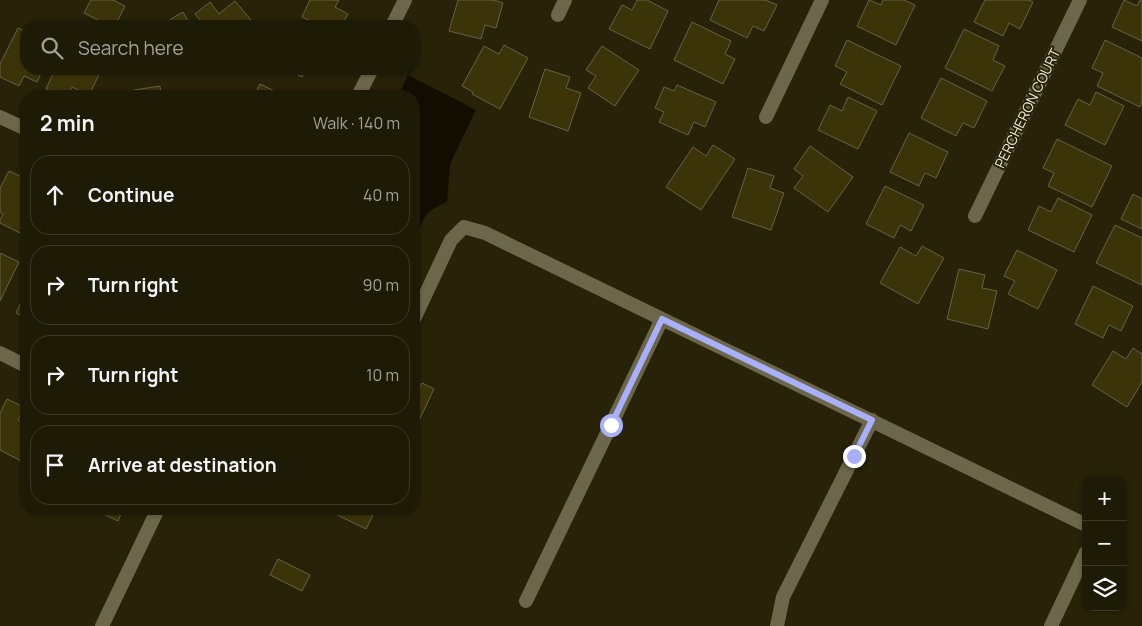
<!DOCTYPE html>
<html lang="en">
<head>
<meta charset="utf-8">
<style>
  body { margin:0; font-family:Manrope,sans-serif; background:#2a2714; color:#f1f3f6 }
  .controls { position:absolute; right:15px; bottom:15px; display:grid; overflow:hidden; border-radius:10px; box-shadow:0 1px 4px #0004 }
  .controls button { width:45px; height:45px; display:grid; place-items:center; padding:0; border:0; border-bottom:1px solid #3b3828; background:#1d1a06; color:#f1f3f6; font:25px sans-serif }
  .stop { position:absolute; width:15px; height:15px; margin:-11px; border:4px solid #a8b0fc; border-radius:50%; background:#fff }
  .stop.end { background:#a8b0fc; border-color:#fff; box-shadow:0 1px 5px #0008 }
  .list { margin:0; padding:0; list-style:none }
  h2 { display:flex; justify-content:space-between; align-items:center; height:65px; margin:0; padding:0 20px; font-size:21px }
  h2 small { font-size:16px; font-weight:400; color:#a0a19b }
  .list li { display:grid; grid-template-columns:32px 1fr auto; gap:15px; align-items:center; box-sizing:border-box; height:80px; margin:0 10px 10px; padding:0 10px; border:1px solid #3b3828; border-radius:20px }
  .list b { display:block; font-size:19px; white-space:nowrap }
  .list em { font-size:16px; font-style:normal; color:#a0a19b }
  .icon { flex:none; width:28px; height:28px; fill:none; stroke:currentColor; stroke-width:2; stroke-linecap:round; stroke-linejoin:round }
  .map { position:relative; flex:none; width:1142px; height:626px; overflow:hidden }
  .search { position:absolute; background:#1d1a06; box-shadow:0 1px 4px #0004; left:20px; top:20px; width:400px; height:55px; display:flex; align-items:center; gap:12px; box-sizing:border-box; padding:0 18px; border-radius:20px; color:#a0a19b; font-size:19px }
  .panel { position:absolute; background:#1d1a06; box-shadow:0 1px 4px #0004; left:20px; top:90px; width:400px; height:425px; border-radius:20px }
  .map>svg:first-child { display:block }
</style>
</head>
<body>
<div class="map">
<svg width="1142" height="626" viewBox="0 0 1142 626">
  <rect width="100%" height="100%" fill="#272208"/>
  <path fill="#120d00" d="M 408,75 L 476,110 L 450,164 L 447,202 C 420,213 422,223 414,249 L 414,96 L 398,96 Z"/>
  <path fill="#3c3409" stroke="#676246" d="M 91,0 L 113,0 L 125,6 L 115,26 L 95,26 L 98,20 L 84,13 Z
    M 310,0 L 339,0 L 335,7 L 348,14 L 341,26 L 321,26 L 302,17 Z
    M 458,0 L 494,0 L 503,3 L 496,28 L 485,25 L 481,39 L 449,31 Z
    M 637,0 L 647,0 L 668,11 L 650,49 L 609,29 L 622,5 L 632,10 Z
    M 719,0 L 766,0 L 777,5 L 764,31 L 753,26 L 747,38 L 710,20 Z
    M 869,0 L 881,5 L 883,0 L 904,0 L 915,5 L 896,45 L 857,26 Z
    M 985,0 L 1029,0 L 1033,2 L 1020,29 L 1009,23 L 1003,36 L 974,22 Z
    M 1124,0 L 1137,6 L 1140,0 L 1142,0 L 1142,41 L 1112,27 Z
    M 235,1 L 256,26 L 205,26 L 195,14 L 210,2 L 219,14 Z
    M 183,12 L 191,26 L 168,26 L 166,22 Z
    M 692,22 L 731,41 L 725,54 L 735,59 L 723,84 L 674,60 Z
    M 18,28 L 26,32 L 26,69 L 43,69 L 37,82 L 24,76 L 19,86 L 0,77 L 0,64 Z
    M 964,29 L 999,46 L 993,60 L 1005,66 L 992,91 L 945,68 Z
    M 847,40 L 901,66 L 882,105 L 840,84 L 847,72 L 835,66 Z
    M 1105,40 L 1142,58 L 1142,102 L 1140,107 L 1097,86 L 1103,73 L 1092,68 Z
    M 504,45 L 528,58 L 500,109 L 472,94 L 473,92 L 462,86 L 484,46 L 499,54 Z
    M 602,46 L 639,70 L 615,106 L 588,88 L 596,76 L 586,70 Z
    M 55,69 L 102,69 L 89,95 L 72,87 L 68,96 L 61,96 L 46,89 Z
    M 285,69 L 306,69 L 302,77 Z
    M 545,69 L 570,77 L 566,88 L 581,93 L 568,131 L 529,117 Z
    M 941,78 L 987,101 L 974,128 L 963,123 L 956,136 L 921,118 Z
    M 260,84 L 285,96 L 254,96 Z
    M 677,85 L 716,102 L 705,127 L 694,122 L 688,135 L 659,122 L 664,112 L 655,108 L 664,87 L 674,91 Z
    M 160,86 L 161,96 L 129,96 L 128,91 Z
    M 1096,92 L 1124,106 L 1105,145 L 1065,125 L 1078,99 L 1090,105 Z
    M 848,97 L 877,111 L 858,149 L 818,130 L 830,105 L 842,111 Z
    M 909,133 L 948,152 L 936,178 L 925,173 L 919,186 L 890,172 Z
    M 1057,139 L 1112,166 L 1092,207 L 1048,186 L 1054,173 L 1043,168 Z
    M 713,145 L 735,159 L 701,210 L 666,187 L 693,147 L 706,156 Z
    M 810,146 L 853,177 L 828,212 L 794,188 L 803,176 L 794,169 Z
    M 748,168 L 774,176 L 770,188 L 784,193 L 771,230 L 732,217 Z
    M 9,171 L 26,179 L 26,186 L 23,192 L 26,193 L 26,220 L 20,233 L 0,223 L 0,220 L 3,214 L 0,212 L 0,188 Z
    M 885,186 L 924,205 L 911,231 L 900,225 L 894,238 L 866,224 Z
    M 1133,194 L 1142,199 L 1142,229 L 1121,219 Z
    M 1058,198 L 1092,215 L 1074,252 L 1028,230 L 1039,206 L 1051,212 Z
    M 1115,225 L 1142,238 L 1142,285 L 1096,263 Z
    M 922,246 L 944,258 L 918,304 L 880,283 L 900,247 L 916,256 Z
    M 1017,250 L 1057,270 L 1038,309 L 1008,294 L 1015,281 L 1004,276 Z
    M 0,253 L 19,262 L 0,301 Z
    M 959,269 L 985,275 L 982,288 L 997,291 L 988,329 L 947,319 Z
    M 1093,286 L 1133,306 L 1121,331 L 1109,325 L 1103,338 L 1075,324 Z
    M 26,292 L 26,318 L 16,313 Z
    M 1133,348 L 1142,354 L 1142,382 L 1127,407 L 1092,385 L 1113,351 L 1126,359 Z
    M 422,383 L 434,389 L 414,431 L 414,399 Z
    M 7,399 L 24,407 L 18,420 L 26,424 L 26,455 L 23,462 L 0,450 L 0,413 Z
    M 93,509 L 123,509 L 118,521 Z
    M 330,509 L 376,509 L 366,529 L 329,511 Z
    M 278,559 L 310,575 L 302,591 L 270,575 Z"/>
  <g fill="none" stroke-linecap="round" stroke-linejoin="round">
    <path stroke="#6c674b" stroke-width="14" d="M 558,15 L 565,0
      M 0,117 L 26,129
      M 766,117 L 822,0
      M 975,216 L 1080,0
      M 414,319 L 451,240 L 464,227 L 485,233 L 1086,525
      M 0,353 L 26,366
      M 526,601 L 662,319
      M 777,626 L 783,597 L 872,420
      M 1051,626 L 1086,552"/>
    <path stroke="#6c674b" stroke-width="14" d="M 392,26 L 405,0
      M 358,96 L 372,69
      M 102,626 L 158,509"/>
  </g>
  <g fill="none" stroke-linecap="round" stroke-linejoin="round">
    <path stroke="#a8b0fc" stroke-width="6" d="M 611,425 L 662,319 L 872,420 L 854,456"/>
  </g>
  <g text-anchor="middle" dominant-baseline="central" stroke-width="4" stroke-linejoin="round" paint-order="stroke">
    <g font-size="14" fill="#efecdc" stroke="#272208">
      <text transform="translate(1027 108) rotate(-64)">PERCHERON COURT</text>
    </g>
  </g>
</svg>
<div class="controls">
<button>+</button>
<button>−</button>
<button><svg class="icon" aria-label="layers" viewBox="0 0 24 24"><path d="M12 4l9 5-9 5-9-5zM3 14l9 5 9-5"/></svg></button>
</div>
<div class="stop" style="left:611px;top:425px"></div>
<div class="stop end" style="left:854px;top:456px"></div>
<div class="search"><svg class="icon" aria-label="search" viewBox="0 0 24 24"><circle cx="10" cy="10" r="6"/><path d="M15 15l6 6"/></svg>Search here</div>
<section class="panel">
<h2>2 min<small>Walk · 140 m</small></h2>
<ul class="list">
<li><svg class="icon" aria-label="ahead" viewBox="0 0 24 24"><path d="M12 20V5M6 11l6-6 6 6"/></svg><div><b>Continue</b></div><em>40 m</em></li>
<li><svg class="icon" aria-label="right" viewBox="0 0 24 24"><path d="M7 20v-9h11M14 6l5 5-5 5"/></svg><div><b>Turn right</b></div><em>90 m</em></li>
<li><svg class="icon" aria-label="right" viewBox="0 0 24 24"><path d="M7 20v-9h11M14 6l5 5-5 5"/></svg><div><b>Turn right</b></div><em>10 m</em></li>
<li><svg class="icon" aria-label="arrive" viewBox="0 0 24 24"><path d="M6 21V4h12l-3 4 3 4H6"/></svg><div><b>Arrive at destination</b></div></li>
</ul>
</section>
</div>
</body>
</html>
